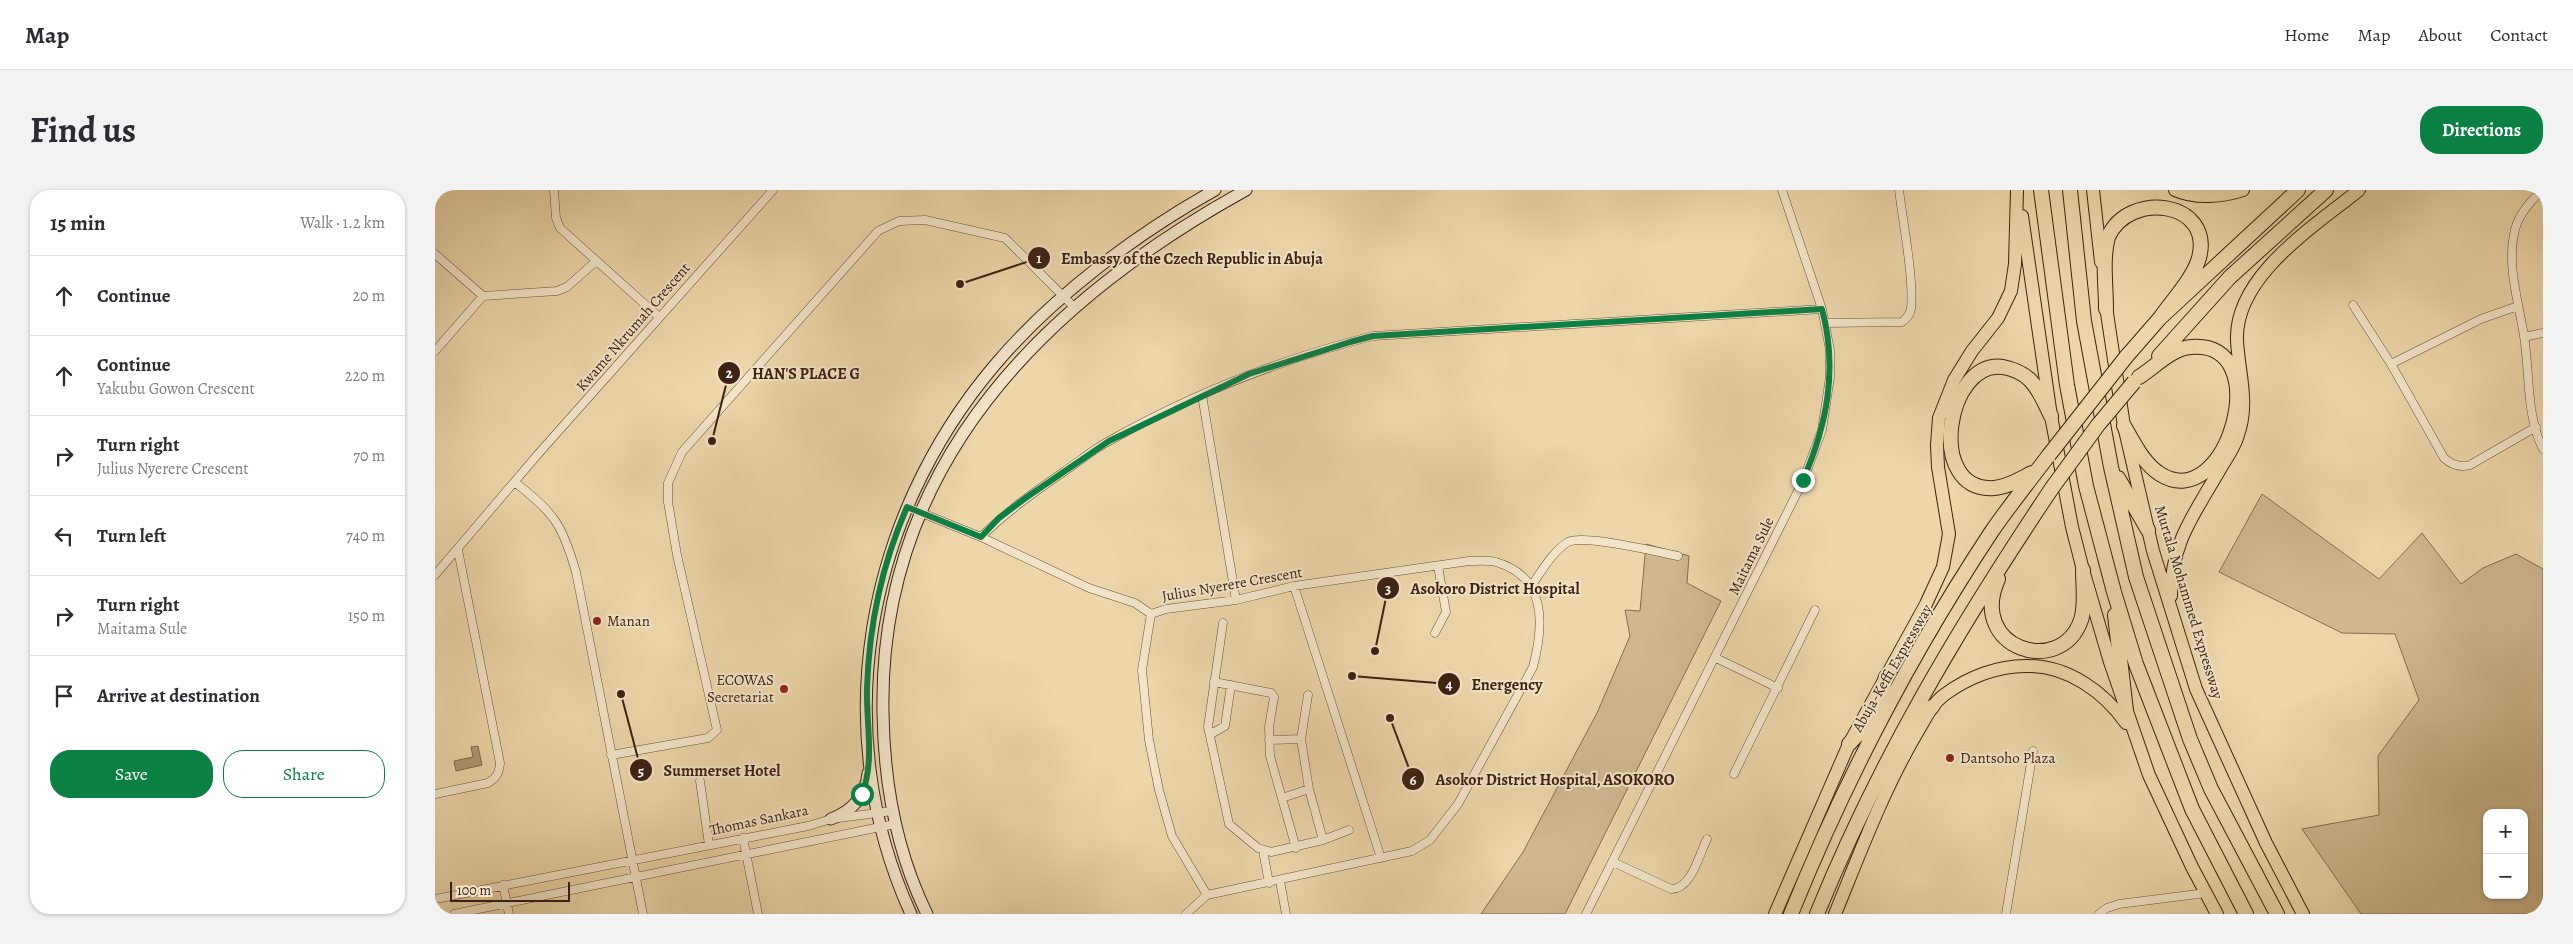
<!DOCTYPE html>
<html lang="en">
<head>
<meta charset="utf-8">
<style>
  body { margin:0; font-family:Alegreya,serif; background:#f2f2f3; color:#2b2b33 }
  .controls { position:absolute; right:15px; bottom:15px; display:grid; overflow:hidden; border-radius:10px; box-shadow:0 1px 4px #0004 }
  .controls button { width:45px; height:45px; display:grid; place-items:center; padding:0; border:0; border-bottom:1px solid #e1e1e2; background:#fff; color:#2b2b33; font:25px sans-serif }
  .scale { position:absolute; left:15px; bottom:12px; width:120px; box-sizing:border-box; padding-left:5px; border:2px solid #3c2212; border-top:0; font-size:14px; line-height:18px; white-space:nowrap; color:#3c2212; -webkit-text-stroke:4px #f3e4c8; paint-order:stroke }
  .stop { position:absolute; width:15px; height:15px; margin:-11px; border:4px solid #0b8043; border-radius:50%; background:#fff }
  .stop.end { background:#0b8043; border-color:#fff; box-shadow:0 1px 5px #0008 }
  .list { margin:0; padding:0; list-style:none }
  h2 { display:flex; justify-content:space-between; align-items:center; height:65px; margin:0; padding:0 20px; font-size:21px }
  h2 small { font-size:16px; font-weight:400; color:#7c7c81 }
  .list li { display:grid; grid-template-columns:32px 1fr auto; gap:15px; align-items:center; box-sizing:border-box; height:80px; padding:0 20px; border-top:1px solid #e1e1e2 }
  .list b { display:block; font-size:19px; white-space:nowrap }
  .list p { margin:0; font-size:16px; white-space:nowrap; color:#7c7c81 }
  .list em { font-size:16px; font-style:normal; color:#7c7c81 }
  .actions { display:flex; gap:10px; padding:15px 20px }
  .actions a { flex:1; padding:11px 0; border:1px solid #0b8043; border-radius:20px; text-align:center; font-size:18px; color:#0b8043 }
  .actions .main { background:#0b8043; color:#fff }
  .icon { flex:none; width:28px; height:28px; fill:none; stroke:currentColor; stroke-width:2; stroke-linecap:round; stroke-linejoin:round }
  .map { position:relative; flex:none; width:2108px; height:724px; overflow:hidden; border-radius:20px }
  header { display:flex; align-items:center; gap:30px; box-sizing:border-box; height:70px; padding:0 25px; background:#fff; border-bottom:1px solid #e1e1e2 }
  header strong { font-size:24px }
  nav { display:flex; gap:28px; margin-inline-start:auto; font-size:18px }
  .intro { display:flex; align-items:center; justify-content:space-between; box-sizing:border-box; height:120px; padding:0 30px }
  h1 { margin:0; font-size:35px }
  .button { padding:12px 22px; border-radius:20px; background:#0b8043; color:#fff; font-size:18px; font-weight:700 }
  main { display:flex; gap:30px; padding:0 30px }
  aside { flex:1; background:#fff; border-radius:20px; box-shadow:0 1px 4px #0004 }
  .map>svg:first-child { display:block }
</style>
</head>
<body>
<header>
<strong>Map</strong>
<nav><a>Home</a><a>Map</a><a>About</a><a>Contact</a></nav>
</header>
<div class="intro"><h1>Find us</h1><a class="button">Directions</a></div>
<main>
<aside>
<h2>15 min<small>Walk · 1.2 km</small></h2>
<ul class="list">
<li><svg class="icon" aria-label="ahead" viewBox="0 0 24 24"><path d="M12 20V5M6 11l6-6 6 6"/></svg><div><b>Continue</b></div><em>20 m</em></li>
<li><svg class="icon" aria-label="ahead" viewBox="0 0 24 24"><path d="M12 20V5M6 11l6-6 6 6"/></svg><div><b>Continue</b><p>Yakubu Gowon Crescent</p></div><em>220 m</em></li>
<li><svg class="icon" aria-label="right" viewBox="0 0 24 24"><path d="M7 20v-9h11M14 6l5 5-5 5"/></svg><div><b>Turn right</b><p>Julius Nyerere Crescent</p></div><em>70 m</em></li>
<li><svg class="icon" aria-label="left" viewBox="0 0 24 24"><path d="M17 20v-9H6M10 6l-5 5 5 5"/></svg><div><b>Turn left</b></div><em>740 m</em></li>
<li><svg class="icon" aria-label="right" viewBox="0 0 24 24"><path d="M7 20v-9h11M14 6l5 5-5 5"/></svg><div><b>Turn right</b><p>Maitama Sule</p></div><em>150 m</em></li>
<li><svg class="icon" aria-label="arrive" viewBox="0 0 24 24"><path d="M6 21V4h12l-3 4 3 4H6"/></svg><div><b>Arrive at destination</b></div></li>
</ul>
<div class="actions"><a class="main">Save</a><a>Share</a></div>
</aside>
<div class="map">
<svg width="2108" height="724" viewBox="0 0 2108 724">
  <rect width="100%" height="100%" fill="#edd6aa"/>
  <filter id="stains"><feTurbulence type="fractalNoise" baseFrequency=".004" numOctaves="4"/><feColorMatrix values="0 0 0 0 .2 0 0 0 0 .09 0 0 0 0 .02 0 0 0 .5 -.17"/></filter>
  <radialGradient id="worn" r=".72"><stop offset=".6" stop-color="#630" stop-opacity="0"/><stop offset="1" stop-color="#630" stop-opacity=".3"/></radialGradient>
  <path fill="#cfb790" stroke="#866c51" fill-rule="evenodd" d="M 1827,304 L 1944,389 L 1987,343 L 2026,394 L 2048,378 L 2081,364 L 2108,379 L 2108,724 L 1926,724 L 1867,639 L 1944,625 L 1943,566 L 1984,510 L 1960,444 L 1907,443 L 1784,382 ZM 2052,623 L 2089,623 L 2089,705 L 2052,705 Z
    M 1211,354 L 1254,366 L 1252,393 L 1286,411 L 1130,724 L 1046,724 L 1088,662 L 1162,523 L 1195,446 L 1190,420 L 1205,421 Z"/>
  <path fill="#b19976" stroke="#82694e" d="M 43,556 L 47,575 L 21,581 L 19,571 L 38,567 L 36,557 Z"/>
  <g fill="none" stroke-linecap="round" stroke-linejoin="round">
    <defs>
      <path id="minor" d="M 119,0 L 121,28 L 125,38 L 224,127
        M 2108,0 C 2094,12 2082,26 2079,44 C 2072,77 2084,114 2089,146 C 2095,183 2091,226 2108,259
        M 0,64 L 48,106 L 122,101 L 132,97 L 160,72
        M 1918,115 L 1956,174 L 2009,268 C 2017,275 2025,278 2035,275 L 2101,237
        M 1391,133 L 1467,132 C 1472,128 1475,125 1476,119 C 1479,88 1468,33 1464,0
        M 2089,147 L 2108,143
        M 0,161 L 48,106
        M 1956,174 L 2046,129 L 2083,116
        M 767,205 L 801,410
        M 81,293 C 120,324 127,334 141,382 L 208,724
        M 472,317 L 546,347 L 654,398 L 700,413 L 716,424 L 731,419 L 801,410 L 859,396 L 1034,371 C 1042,371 1053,370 1061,372 C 1112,387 1109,435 1098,477 L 1023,614 L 995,650 L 977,661 L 772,705 L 751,724
        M 546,347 C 571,322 598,303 627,283 C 642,273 657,260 674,251 C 756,205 846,169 938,146 L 1387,119
        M 0,385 L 104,263 L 338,0
        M 859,396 L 946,668
        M 1096,396 C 1107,381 1117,362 1133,352 C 1149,344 1223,362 1243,366
        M 716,424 L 707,480 L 714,550 L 724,600 L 737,646 L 772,705
        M 788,433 L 773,537 L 794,634 L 823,658 L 836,662 L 888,650 L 914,640
        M 1000,443 L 1011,422 L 1003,376
        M 1281,468 L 1343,498
        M 779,492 L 836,503 L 839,507 L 834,537 L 835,566 L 861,658
        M 873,505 L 866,549 L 874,599 L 888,650
        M 776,544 L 790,536 L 796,495
        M 834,550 L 866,549
        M 176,565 L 273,548 L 282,540 L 242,365 L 233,312 L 233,293 L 247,262 L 443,41 L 464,31 L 490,30 L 570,48 L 639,117
        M 1299,584 L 1380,420
        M 265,591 L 274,655
        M 0,604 L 53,593 C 62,588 64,583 65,573 L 23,360
        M 847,608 L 874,599
        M 308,648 L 323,724
        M 828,661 L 834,693
        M 1178,672 L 1236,699 C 1256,700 1264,665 1272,649
        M 845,691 L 851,724
        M 68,695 L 74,724
        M 0,709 L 373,636 L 396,629 L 457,621
        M 19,724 L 460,634
        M 1151,724 L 1368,291 L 1387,240 L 1395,187 L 1395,160 L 1387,119 L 1347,0
        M 1571,724 L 1598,561
        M 1664,724 L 1672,718 L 1684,714 L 1771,703"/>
      <path id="secondary" d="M 396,629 C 417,621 431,606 433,583
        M 476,724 C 392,540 430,329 559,176 C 617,107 701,44 780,0
        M 492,724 C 461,661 449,593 448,523 C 443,276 608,112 811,0"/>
      <path id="trunk" d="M 1658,0 L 1666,72
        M 1740,0 C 1760,9 1788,7 1808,0
        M 1587,26 L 1616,226 L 1637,337 L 1648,380 L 1675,472 L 1714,585 L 1757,677 L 1782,724
        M 1670,110 L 1689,236 L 1718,361 L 1761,499 L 1831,653 L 1868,724
        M 1736,406 C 1736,353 1758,326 1784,281 C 1790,270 1798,260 1802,248 C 1815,214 1804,185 1802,151 C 1799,86 1880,36 1924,0
        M 1340,724 L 1414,554 L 1491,414 L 1508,377 L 1514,344 L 1503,277 L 1502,255 L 1504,228 L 1519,190 L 1537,161 L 1563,128 L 1576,101 L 1580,74 L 1582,0
        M 1400,724 C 1425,663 1449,598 1483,541 C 1490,529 1497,514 1509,505 C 1533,487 1564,475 1594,476 C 1633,476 1669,502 1691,533"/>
      <path id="motorway" d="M 1606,0 L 1632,195 L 1651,296 L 1679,402 L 1701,474 L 1757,619 L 1811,724
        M 1635,0 L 1649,131 L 1676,277 L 1701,387 L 1755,549 L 1776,599 L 1842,724
        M 1671,119 C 1671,96 1667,68 1673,47 C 1694,0 1779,11 1764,68 C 1759,87 1737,111 1725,128
        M 1724,166 L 1795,87 L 1891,0
        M 1691,167 L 1725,128 L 1863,0
        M 1689,236 C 1699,253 1708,273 1725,284 C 1792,327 1843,149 1756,157 C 1737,158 1720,177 1704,187
        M 1597,283 C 1585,289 1573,297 1559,298 C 1490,303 1511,169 1568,177 C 1578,179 1588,183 1595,190 C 1605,200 1610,214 1616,226
        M 1683,288 L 1713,340
        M 1563,389 C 1532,459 1626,488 1646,430 C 1651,415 1648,396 1648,380
        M 1680,425 L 1691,521
        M 1436,537 L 1451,487
        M 1472,541 L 1497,517
        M 1414,554 L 1438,528
        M 1468,566 L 1477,533
        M 1356,724 C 1410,590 1477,462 1557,341 C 1575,315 1595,290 1614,265
        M 1382,724 C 1445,569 1524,437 1617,298"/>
    </defs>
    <use href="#minor" stroke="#684f38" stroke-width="9"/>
    <use href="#secondary" stroke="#3c2212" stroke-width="13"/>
    <use href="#trunk" stroke="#3c2212" stroke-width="14"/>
    <use href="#motorway" stroke="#3c2212" stroke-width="16"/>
    <use href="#minor" stroke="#f3e4c8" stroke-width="8"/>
    <use href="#secondary" stroke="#f3e4c8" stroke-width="11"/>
    <use href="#trunk" stroke="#edd6aa" stroke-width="12"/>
    <use href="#motorway" stroke="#edd6aa" stroke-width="14"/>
    <defs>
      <path id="motorway-bridge" d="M 1614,265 L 1691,167
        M 1617,298 L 1663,235 L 1699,192"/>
    </defs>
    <use href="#motorway-bridge" stroke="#3c2212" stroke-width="16" stroke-linecap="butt"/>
    <use href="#motorway-bridge" stroke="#edd6aa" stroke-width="14"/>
  </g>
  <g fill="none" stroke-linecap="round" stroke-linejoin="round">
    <path stroke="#0b8043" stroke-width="6" d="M 427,604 C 440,571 431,533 432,498 C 434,436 447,374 472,317 L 546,347 L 564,328 L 592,307 L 674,251 L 814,184 L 915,152 L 938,146 L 1387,119 C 1403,179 1392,235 1368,290"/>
  </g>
  <g fill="#8f2418" stroke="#f3e4c8" stroke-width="2">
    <circle cx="162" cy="431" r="5"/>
    <circle cx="349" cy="499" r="5"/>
    <circle cx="1515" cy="568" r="5"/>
  </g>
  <g text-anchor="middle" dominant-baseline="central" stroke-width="4" stroke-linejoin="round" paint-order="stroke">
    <g font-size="15" fill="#3c2212" stroke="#f3e4c8">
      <text transform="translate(198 137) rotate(-49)">Kwame Nkrumah Crescent</text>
      <text transform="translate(1316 366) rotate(-64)">Maitama Sule</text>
      <text transform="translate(797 394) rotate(-10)">Julius Nyerere Crescent</text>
      <text transform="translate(1754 412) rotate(73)">Murtala Mohammed Expressway</text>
      <text transform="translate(1457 478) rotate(-60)">Abuja-Keffi Expressway</text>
      <text transform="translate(324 630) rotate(-12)">Thomas Sankara</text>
    </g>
    <g font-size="15" fill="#3c2212" stroke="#f3e4c8" text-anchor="start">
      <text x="172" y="431">Manan</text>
      <text x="339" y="490" text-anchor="end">ECOWAS<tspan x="339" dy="17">Secretariat</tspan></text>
      <text x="1525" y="568">Dantsoho Plaza</text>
    </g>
  </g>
  <path fill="none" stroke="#3c2212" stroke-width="2" d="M525 94L604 68M277 251L294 183M940 461L953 398M917 486L1014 494M186 504L206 580M955 528L978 589"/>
  <g fill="#3c2212" stroke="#f3e4c8" stroke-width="2">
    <circle cx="525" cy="94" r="5"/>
    <circle cx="277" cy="251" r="5"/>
    <circle cx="940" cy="461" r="5"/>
    <circle cx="917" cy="486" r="5"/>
    <circle cx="186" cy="504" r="5"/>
    <circle cx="955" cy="528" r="5"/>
    <circle cx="604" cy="68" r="12"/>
    <circle cx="294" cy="183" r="12"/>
    <circle cx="953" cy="398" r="12"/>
    <circle cx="1014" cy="494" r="12"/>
    <circle cx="206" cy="580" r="12"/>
    <circle cx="978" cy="589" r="12"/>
  </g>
  <g font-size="15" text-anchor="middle" font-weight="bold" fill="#fff">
    <text x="604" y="73">1</text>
    <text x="294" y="188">2</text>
    <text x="953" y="404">3</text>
    <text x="1014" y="499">4</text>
    <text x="206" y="586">5</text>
    <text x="978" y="595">6</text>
  </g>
  <g font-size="16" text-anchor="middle" font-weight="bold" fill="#3c2212" stroke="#f3e4c8" stroke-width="4" stroke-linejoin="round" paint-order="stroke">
    <text x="757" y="74">Embassy of the Czech Republic in Abuja</text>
    <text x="371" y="189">HAN'S PLACE G</text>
    <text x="1060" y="404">Asokoro District Hospital</text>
    <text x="1072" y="500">Energency</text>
    <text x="287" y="586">Summerset Hotel</text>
    <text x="1120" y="595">Asokor District Hospital, ASOKORO</text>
  </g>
  <rect width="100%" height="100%" filter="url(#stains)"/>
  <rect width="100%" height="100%" fill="url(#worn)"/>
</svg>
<div class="controls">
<button>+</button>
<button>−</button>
</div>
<div class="scale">100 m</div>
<div class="stop" style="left:427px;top:604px"></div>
<div class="stop end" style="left:1368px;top:290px"></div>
</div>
</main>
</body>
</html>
